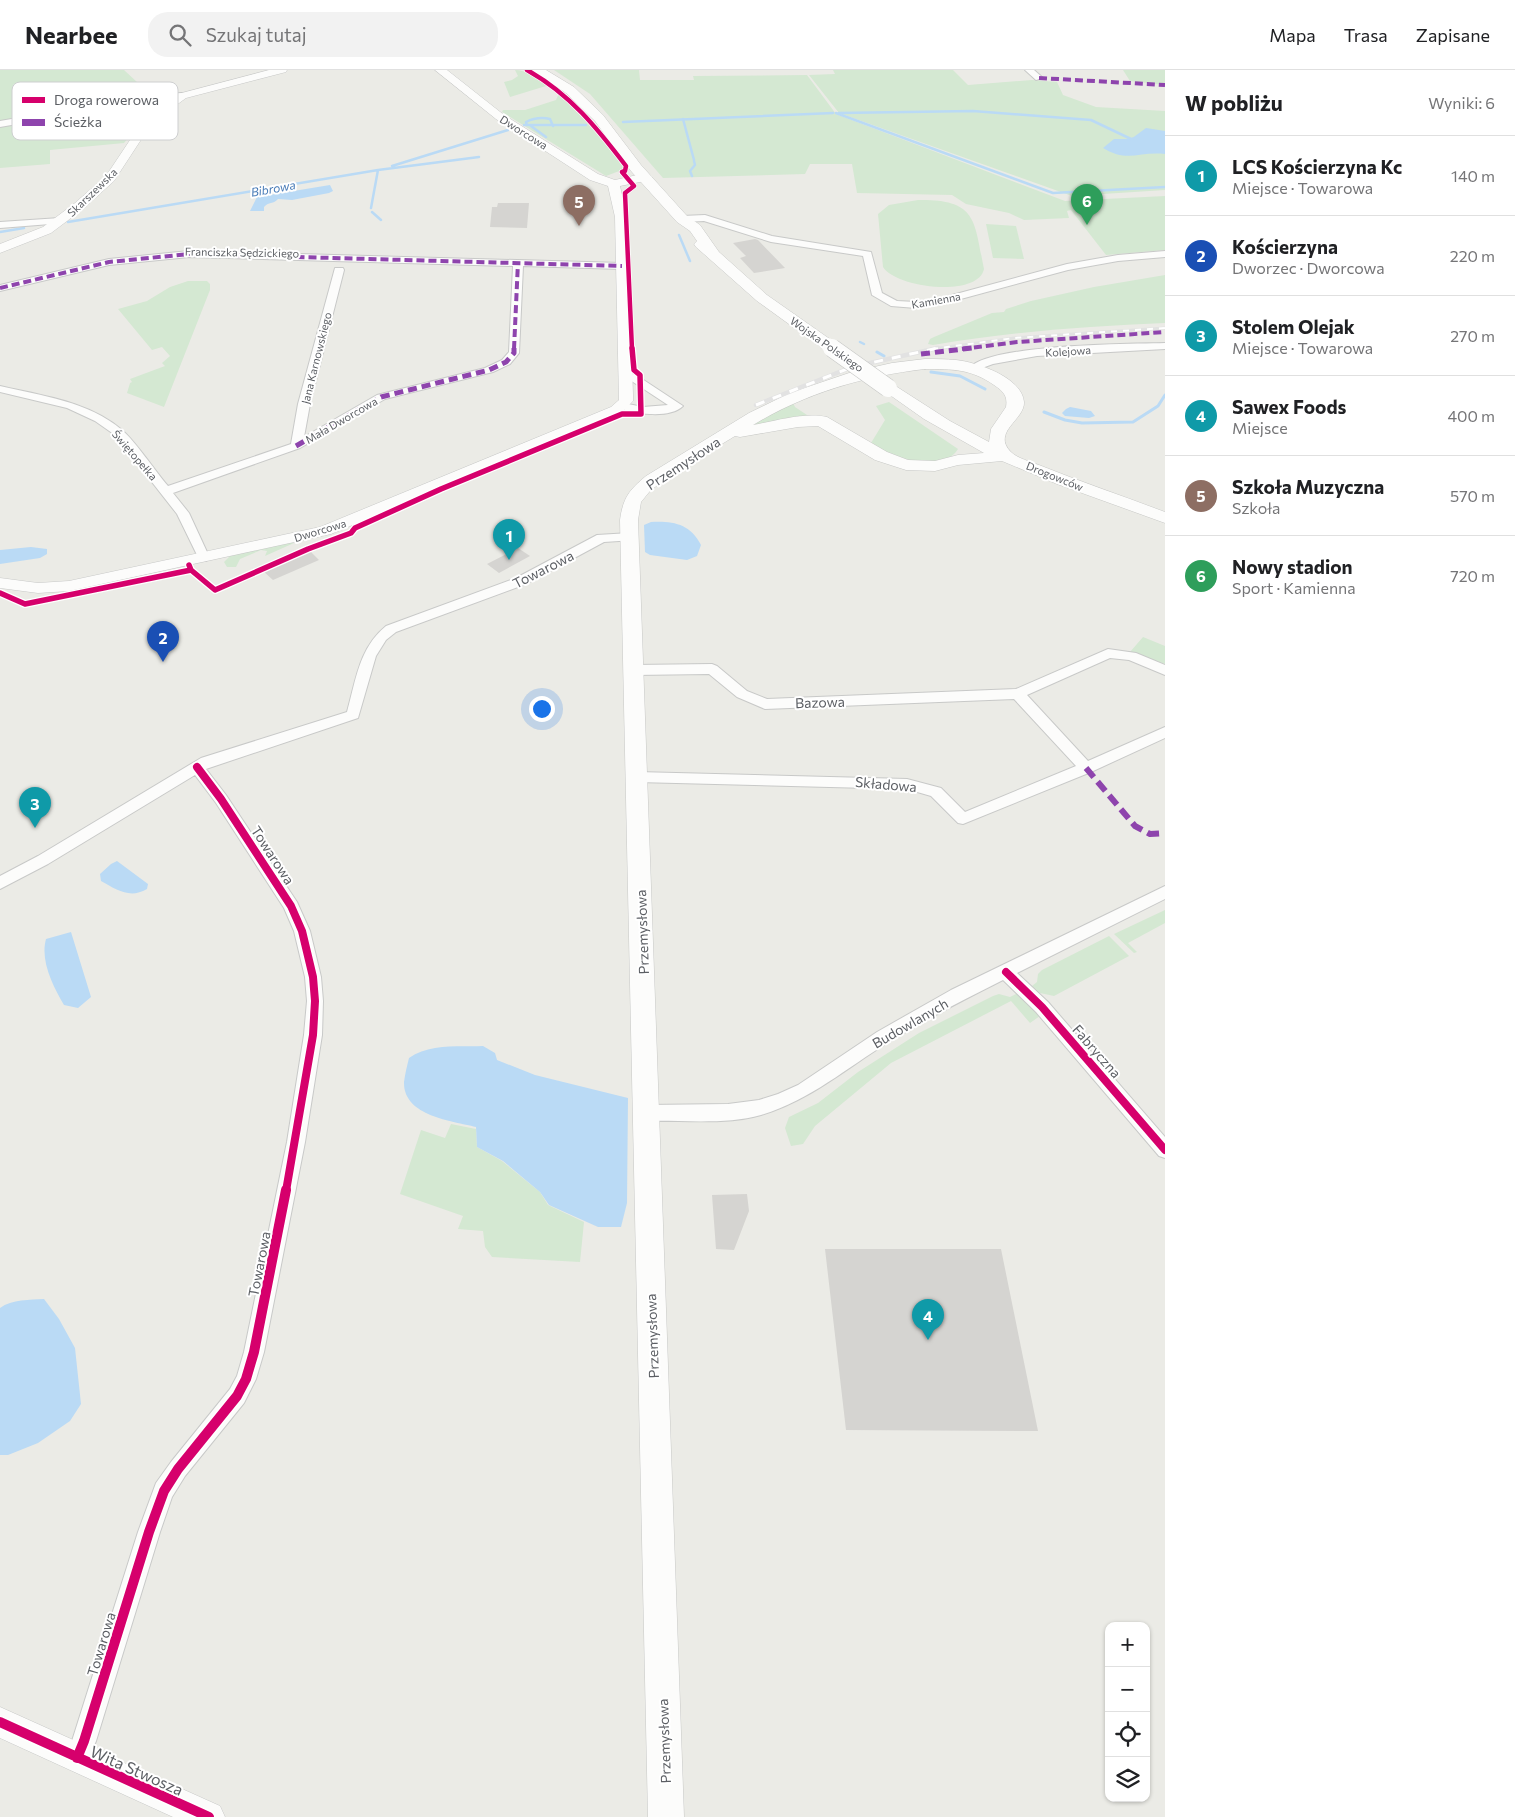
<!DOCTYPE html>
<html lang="pl">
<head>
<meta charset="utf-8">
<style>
  body { margin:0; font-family:Commissioner,sans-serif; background:#f2f2f2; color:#202124 }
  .controls { position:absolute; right:15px; bottom:15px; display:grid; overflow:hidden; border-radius:10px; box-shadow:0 1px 4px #0004 }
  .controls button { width:45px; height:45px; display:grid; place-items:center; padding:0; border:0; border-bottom:1px solid #e0e0e0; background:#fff; color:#202124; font:25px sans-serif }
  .you { position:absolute; left:541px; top:638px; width:18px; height:18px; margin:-12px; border:4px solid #fff; border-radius:50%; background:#1a73e8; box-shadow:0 0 0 8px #1a73e833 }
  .badge { display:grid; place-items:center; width:32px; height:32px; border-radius:50%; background:#b45309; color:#fff; font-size:16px; font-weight:700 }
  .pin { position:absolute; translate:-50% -41px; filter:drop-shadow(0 1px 2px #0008) }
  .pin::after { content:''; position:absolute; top:26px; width:18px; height:15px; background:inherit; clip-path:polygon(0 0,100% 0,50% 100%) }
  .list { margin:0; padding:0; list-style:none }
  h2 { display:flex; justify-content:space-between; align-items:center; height:65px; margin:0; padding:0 20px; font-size:21px }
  h2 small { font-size:16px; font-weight:400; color:#757577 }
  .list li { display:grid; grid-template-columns:32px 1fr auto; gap:15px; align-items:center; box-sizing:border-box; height:80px; padding:0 20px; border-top:1px solid #e0e0e0 }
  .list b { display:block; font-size:19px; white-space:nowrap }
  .list p { margin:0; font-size:16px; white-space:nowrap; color:#757577 }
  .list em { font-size:16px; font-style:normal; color:#757577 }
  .icon { flex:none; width:28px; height:28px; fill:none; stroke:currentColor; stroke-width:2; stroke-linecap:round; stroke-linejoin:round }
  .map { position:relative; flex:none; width:1165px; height:1747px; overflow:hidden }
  header { display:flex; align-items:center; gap:30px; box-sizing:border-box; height:70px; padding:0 25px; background:#fff; border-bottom:1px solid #e0e0e0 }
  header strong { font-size:24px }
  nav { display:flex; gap:28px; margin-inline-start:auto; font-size:18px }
  .search { width:350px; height:45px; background:#f2f2f2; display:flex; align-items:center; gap:12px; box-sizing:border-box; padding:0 18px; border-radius:20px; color:#757577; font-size:19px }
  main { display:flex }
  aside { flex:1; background:#fff }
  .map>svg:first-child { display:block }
</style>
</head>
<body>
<header>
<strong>Nearbee</strong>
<div class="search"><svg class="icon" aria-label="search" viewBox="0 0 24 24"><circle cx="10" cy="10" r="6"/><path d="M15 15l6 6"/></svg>Szukaj tutaj</div>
<nav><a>Mapa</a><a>Trasa</a><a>Zapisane</a></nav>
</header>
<main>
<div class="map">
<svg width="1165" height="1747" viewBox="0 0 1165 1747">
  <rect width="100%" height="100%" fill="#ebebe6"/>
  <path fill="#d4e8d2" d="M 0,0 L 124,0 L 151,25 L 0,52 Z
    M 515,0 C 526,0 536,7 545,12 L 546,16 L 510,27 L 504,12 L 512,10 L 518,6 Z
    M 554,0 L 639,0 L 640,10 L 694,10 L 693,6 L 807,5 L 836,44 L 1065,131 L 1165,126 L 1165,180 L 1106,185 L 1071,140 L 1067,141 L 1069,148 L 1024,150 L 1009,143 L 966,134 L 952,125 L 857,123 L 852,94 L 810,94 L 805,104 L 663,108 L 590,24 Z
    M 833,0 L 953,0 L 968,15 L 1032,10 L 1057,12 L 1063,25 L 1096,37 L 1165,41 L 1165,120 L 1072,126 L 839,43 L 809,5 L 835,4 Z
    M 1123,0 L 1165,0 L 1165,15 L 1130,11 Z
    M 560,21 L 589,49 L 624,96 L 622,100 L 606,106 L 502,42 L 503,40 L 525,40 L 556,30 Z
    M 159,28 L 167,31 L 166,33 L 143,51 L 124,73 L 50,80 L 50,94 L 0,98 L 0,55 L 138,33 L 136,43 C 145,44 149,40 154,33 L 154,29 Z
    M 918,130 C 978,129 974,151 984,199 C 978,228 896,218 883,197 L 878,144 L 889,135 Z
    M 986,154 L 1016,156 L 1024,189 L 993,188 Z
    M 1165,205 L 1165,253 C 1088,256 1009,262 933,275 L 928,274 L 930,269 L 934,267 L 992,243 L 1004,242 L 1006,239 L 1031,231 L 1094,217 Z
    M 188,211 L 207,211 L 210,214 L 210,220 L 164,337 L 127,323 L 130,313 L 132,312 L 130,309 L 165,296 L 162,293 L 170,286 L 162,277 L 152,280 L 118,239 L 147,231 L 170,217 Z
    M 889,332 L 958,379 C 942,405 890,388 871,373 L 885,350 L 876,336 Z
    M 793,333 L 795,337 L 816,351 L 744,357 Z
    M 292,472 L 294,473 L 265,486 L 267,481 L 261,480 L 240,489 L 236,497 L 227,497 L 224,492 L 231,485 Z
    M 1143,567 L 1165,576 L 1165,594 L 1130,582 Z
    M 1165,840 L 1165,853 L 1128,873 L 1137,882 L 1134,883 L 1114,864 Z
    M 1109,866 L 1129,886 L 1054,926 L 1040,923 L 1032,916 L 1037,912 L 1038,904 L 1042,900 Z
    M 1018,923 L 1040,946 L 1030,953 L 1011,931 L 891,993 L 815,1056 L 803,1074 L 791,1076 L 785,1058 L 789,1047 L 818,1033 L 858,1002 L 919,963 L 993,926 L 999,924 L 1010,927 Z
    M 451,1054 L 476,1059 L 477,1077 L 502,1091 L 540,1122 L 548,1135 L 584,1152 L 580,1192 L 492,1187 L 485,1177 L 483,1161 L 458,1159 L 463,1146 L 400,1124 L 421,1060 L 445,1068 Z"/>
  <path fill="#badaf5" d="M 1146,58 L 1165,61 L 1165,84 C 1140,81 1127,93 1103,78 L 1114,69 L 1131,69 Z
    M 330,115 L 333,121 L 329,123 L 292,130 L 278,129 C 274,134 268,132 264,137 L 264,141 L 250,141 L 257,127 Z
    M 1070,337 L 1091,341 L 1095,346 L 1089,348 L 1065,346 L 1062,343 L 1066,339 Z
    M 651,452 C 674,451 690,454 701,475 L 697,486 L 687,490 L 650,485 L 645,482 L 644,455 Z
    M 31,477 L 47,479 L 47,484 L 40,488 L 0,494 L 0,480 Z
    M 117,791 L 148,814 L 147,819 C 130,829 117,820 101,811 L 100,804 L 111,794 Z
    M 71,862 L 91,927 L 78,938 L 64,935 C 53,916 40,891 46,869 Z
    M 483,976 L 495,983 L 497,990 L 535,1005 L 628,1028 L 627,1133 L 621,1157 L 598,1157 L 549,1135 L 540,1122 L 503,1091 L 477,1077 L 476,1057 C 452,1051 403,1046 404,1012 C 405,1004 407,996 409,988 C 430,973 458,977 483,976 Z
    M 44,1229 L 59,1249 L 75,1278 L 81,1334 L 70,1351 L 38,1373 L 8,1385 L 0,1385 L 0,1238 C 12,1229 30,1230 44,1229 Z"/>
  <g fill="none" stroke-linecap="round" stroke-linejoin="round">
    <path stroke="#badaf5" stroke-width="2.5" d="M 836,43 L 1053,123 L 1165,117
      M 839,43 L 973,41 L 1091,50 L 1131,69 L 1137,68
      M 683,49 L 694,90
      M 623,52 L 833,43
      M 524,55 L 586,55
      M 527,55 L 526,52 C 534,48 541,47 550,49 L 553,56
      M 531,56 L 546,67
      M 392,96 L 508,60
      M 692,106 L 690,101 L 695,95 L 694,91
      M 371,138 L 378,100
      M 372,142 L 381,150
      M 68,152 L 378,100 L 479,87
      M 0,162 L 24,158
      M 679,165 L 690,191
      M 860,272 L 864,274"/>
    <path stroke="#badaf5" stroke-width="3" d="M 877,282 L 884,286
      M 931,302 L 960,306 L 985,319
      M 1044,342 L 1065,350 L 1082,353 L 1133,352 L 1158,336 L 1165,325"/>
  </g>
  <path fill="#d5d4d1" d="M 498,133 L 529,133 L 527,158 L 490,157 L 492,137 L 497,137 Z
    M 755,169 L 758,170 L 785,198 L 754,203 L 740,188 L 746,186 L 733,173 Z
    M 518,478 L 530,486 L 499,503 L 487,494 Z
    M 309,480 L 319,490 L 273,510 L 263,501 Z
    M 747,1124 L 749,1141 L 734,1180 L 716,1179 L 712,1125 Z
    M 825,1179 L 1001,1179 L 1038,1361 L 846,1360 Z"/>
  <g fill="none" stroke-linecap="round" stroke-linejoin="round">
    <defs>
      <path id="minor" d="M 1025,0 L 1034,0 L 1043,8 L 1036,10 Z
        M 182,23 L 185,24 L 185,28 L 149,31 L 0,57 L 0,51 L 149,25 Z
        M 705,145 L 772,166 L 871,182 L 882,223 L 897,231 L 916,232 L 941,228 L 1067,194 L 1118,185 L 1165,181 L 1165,187 L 1118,191 L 1068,200 L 946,233 L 916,238 L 891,236 L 872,225 L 863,186 L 771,172 L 704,151 L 682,152 L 677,149 L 682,146 Z
        M 60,148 L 63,149 L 63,153 L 0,158 L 0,152 Z
        M 189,181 L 622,193 L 627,196 L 622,199 L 523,196 L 519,283 L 510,294 L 493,302 L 385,329 L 300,378 L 173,423 L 189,443 L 207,482 L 212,487 L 206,491 L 198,487 L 177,444 L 115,365 L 95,351 L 67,338 L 0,322 L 0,316 C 42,326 88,331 122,360 C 136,372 155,401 168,416 L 291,374 L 298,334 L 335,198 L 343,198 L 344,200 L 310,334 L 304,367 L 377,325 L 485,298 L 502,290 L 509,282 L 513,196 L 189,187 L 109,195 L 0,221 L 0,215 L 109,189 Z
        M 1165,273 L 1165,279 L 1037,286 L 993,294 L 974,301 L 969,298 C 991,274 1128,274 1165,273 Z
        M 632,304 L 636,305 L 683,336 C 670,349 635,344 619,338 L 617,336 L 623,333 L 643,337 L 668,335 L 630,310 L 622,309 L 620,307 L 622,305 Z
        M 630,463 L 636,467 L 634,470 L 604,472 L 526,514 L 396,562 L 386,570 L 376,586 L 358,648 L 206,699 L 226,725 L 297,832 L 310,861 L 321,907 L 323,931 L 322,965 L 305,1072 L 264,1282 L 256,1309 L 244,1333 L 185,1406 L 172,1427 L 160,1462 L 96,1671 L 85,1696 L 77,1700 L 69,1696 L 65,1688 L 72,1671 L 138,1462 L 156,1413 L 171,1392 L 230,1319 L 237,1306 L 244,1282 L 287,1072 L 304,965 L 307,931 L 305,907 L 294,861 L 284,838 L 216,733 L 195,705 L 48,794 L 0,819 L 0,806 L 38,786 L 201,688 L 347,642 C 356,610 359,578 386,556 L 516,508 L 597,465 Z
        M 1108,579 L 1136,583 L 1165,595 L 1165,605 L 1129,590 L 1110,588 L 1027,625 L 1088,691 L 1165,657 L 1165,668 L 1091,702 L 963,754 L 958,753 L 931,726 L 907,719 L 637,712 L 632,711 L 630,707 L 632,703 L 637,702 L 907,709 L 941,718 L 965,742 L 1076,696 L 1014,629 L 765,639 L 737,627 L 709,604 L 634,605 L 629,603 L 627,600 L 629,597 L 634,595 L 712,594 L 717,596 L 747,621 L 767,629 L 1016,619 Z
        M 1165,816 L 1165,829 L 1017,903 L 1048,932 L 1165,1067 L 1165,1088 L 1159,1086 L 1036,942 L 1003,910 C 965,929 926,949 889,972 C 846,998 811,1030 761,1045 C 727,1055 682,1050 647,1051 L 641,1048 L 638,1043 L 641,1038 L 647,1035 L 728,1034 L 759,1030 L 778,1024 L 798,1015 L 877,962 L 951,920 Z"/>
      <path id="tertiary" d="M 269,0 L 287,0 L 286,2 L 186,28 L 164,44 L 148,59 L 114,111 L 83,139 L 51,163 L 0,183 L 0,174 L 43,157 L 75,133 L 106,106 L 140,55 L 156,40 L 178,24 Z
        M 435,0 L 447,0 L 504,45 L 598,104 L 615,110 L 646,103 L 652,107 L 650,110 L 620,116 L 627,147 L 633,325 L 633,331 L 621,343 L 331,464 L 69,521 L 38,523 L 0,518 L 0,508 L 38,513 L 69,511 L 320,457 L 611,337 L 619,330 L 615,147 L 608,116 L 590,110 L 496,49 Z
        M 0,1637 L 220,1736 L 225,1747 L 173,1747 L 0,1668 Z"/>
      <path id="secondary" d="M 532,0 L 546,0 L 574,17 L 603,45 L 641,95 L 687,146 L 700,155 L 719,182 L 767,225 L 834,272 L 836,275 L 834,278 L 822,278 L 757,231 L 696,177 L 694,174 L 697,171 L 690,161 L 677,152 L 631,101 L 595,51 L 566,23 Z
        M 925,289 C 936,289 946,289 956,290 C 976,292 1022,307 1024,332 C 1025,350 991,362 1011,382 C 1017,388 1031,392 1039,395 C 1081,412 1123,426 1165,442 L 1165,453 L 1057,414 L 1002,391 L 958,395 L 935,401 L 906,400 L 875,390 L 818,356 L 798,357 L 740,367 L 735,366 L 669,406 L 650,421 L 641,432 L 638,450 L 684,1747 L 648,1747 L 620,450 C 623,428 629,420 646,406 L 749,343 L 790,323 L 852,302 L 892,293 ZM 925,299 C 953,299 971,299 994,315 C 1003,321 1008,326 1006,337 L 991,359 L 989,372 L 950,351 L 894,315 L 882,315 L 880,318 L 924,349 L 984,383 L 958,385 L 935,391 L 908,390 L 887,382 L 827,347 C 804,342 776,351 753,355 C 806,323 864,306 925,299 Z"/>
    </defs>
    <use href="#minor" stroke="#c8c9c8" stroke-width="2"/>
    <use href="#tertiary" stroke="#c8c9c8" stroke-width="1"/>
    <use href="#secondary" stroke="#c7c8c6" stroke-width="1"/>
    <use href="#minor" fill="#fcfcfb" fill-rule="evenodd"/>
    <use href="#tertiary" fill="#fcfcfb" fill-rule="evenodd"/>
    <use href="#secondary" fill="#fcfcfb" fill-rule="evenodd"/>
    <defs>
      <path id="rail-far1" d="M 932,279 L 1014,268 L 1165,258"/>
      <path id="rail" d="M 756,335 L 852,297 L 938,278"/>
    </defs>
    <use href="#rail-far1" stroke="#e2e2e2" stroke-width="3"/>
    <use href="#rail" stroke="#e2e2e2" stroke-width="4.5"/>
    <use href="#rail-far1" stroke="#fff" stroke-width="2" stroke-dasharray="6" stroke-linecap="butt"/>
    <use href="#rail" stroke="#fff" stroke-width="3" stroke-dasharray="9" stroke-linecap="butt"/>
    <defs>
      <path id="secondary-bridge-far1" d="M 828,275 L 833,279"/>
      <path id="secondary-bridge" d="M 832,278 L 888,318"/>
    </defs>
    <use href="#secondary-bridge-far1" stroke="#c7c8c6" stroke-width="14" stroke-linecap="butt"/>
    <use href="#secondary-bridge" stroke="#c7c8c6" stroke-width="19" stroke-linecap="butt"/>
    <use href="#secondary-bridge-far1" stroke="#fcfcfb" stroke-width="14"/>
    <use href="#secondary-bridge" stroke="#fcfcfb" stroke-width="18"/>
    <path stroke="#8e44ad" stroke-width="4" stroke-dasharray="8 4" stroke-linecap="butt" d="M 1039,8 L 1165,15
      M 0,218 L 109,192 L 189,184 L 622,196
      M 514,279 L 518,192
      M 962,279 L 1017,272 L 1165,262"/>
    <path stroke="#8e44ad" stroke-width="5" stroke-dasharray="9 5" stroke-linecap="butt" d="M 921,284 L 972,278
      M 296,376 L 381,327 L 489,300 L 506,292 L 514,283 L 514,278"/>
    <path stroke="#8e44ad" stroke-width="6" stroke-dasharray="12 6" stroke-linecap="butt" d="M 1086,698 L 1135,756 L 1150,764 L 1165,763"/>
    <defs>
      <path id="cycleway-far3" d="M 527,0 C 570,24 597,58 626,96 L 625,101 L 622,102 L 634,116 L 625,123 L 632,279"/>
      <path id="cycleway-far2" d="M 189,495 L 191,500 L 215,520 L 308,479 L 351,463 L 355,458 L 441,419 L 622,344 L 641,344 L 640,305 L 634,300 L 632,278
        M 0,523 L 25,534 L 191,500"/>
      <path id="cycleway-far1" d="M 197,697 L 221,729 L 291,836 L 302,861 L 313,907 L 315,931 L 313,965 L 286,1121
        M 1006,902 L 1042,937 L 1165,1080"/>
      <path id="cycleway" d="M 0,1652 L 209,1747
        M 77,1688 L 84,1671 L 149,1462 L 164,1421 L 178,1399 L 237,1326 L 246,1309 L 254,1282 L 286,1120"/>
    </defs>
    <use href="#cycleway-far3" stroke="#fff" stroke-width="6"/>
    <use href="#cycleway-far2" stroke="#fff" stroke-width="8"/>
    <use href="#cycleway-far1" stroke="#fff" stroke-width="11"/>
    <use href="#cycleway" stroke="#fff" stroke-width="13"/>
    <use href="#cycleway-far3" stroke="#d6006c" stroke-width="4.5"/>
    <use href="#cycleway-far2" stroke="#d6006c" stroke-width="5.5"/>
    <use href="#cycleway-far1" stroke="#d6006c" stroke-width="8"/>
    <use href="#cycleway" stroke="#d6006c" stroke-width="10"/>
  </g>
  <g text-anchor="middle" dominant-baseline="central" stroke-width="4" stroke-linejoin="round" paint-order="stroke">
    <g font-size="11" fill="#5c5f64" stroke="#fff">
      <text transform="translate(524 62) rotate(32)">Dworcowa</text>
      <text transform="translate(92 122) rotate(-44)">Skarszewska</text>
      <text transform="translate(242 182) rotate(1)">Franciszka Sędzickiego</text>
      <text transform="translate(936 230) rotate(-10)">Kamienna</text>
      <text transform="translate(827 274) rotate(35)">Wojska Polskiego</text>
      <text transform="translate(1068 281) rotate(-4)">Kolejowa</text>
      <text transform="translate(316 288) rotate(-76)">Jana Karnowskiego</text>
      <text transform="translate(341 350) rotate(-30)">Mała Dworcowa</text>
      <text transform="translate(135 385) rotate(49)">Świętopełka</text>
      <text transform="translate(1055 406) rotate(22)">Drogowców</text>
      <text transform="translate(320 460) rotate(-17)">Dworcowa</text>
    </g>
    <g font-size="12" font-style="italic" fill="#4579b6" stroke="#fff">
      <text transform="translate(273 118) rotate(-10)">Bibrowa</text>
    </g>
    <g font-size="14" fill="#5c5f64" stroke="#fff">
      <text transform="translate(683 393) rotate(-33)">Przemysłowa</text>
      <text transform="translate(543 499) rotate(-27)">Towarowa</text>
      <text transform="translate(820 632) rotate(-2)">Bazowa</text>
      <text transform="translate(886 714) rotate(5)">Składowa</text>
      <text transform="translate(273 785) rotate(57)">Towarowa</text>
      <text transform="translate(642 862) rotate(-92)">Przemysłowa</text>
      <text transform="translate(910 953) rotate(-30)">Budowlanych</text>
      <text transform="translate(1097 981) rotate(49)">Fabryczna</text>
      <text transform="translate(259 1194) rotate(-79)">Towarowa</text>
      <text transform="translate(652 1266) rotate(-92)">Przemysłowa</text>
      <text transform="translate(101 1574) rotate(-73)">Towarowa</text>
      <text transform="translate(664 1671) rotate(-92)">Przemysłowa</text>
    </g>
    <g font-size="16" fill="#5c5f64" stroke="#fff">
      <text transform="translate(137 1700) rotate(24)">Wita Stwosza</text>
    </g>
  </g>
  <rect x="12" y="12" width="166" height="58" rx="8" fill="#fff" stroke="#cecfd0" stroke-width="1"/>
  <rect x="22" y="27" width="23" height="6" fill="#d6006c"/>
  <rect x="22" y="49" width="23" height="7" fill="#8e44ad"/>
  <g font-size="14" fill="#5c5f64">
    <text x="54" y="35">Droga rowerowa</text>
    <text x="54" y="57">Ścieżka</text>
  </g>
</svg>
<div class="controls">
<button>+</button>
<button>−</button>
<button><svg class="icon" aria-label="locate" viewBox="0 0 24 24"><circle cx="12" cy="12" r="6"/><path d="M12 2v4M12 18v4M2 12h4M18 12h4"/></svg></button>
<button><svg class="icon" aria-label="layers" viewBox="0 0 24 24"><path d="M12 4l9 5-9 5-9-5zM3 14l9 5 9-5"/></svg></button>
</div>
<div class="you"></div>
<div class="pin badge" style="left:509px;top:490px;background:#0f9aa8">1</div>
<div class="pin badge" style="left:163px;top:592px;background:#1a4fb4">2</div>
<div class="pin badge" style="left:35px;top:758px;background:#0f9aa8">3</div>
<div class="pin badge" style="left:928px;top:1270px;background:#0f9aa8">4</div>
<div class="pin badge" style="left:579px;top:156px;background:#8d6e63">5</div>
<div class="pin badge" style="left:1087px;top:155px;background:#2e9e5b">6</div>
</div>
<aside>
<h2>W pobliżu<small>Wyniki: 6</small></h2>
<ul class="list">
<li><span class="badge" style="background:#0f9aa8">1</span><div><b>LCS Kościerzyna Kc</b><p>Miejsce · Towarowa</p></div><em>140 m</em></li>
<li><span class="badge" style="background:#1a4fb4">2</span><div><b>Kościerzyna</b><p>Dworzec · Dworcowa</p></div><em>220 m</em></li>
<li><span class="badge" style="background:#0f9aa8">3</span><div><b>Stolem Olejak</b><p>Miejsce · Towarowa</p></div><em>270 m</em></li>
<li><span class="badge" style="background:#0f9aa8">4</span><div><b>Sawex Foods</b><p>Miejsce</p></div><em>400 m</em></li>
<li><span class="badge" style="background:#8d6e63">5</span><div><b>Szkoła Muzyczna</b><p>Szkoła</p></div><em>570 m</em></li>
<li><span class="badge" style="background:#2e9e5b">6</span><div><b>Nowy stadion</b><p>Sport · Kamienna</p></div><em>720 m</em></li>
</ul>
</aside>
</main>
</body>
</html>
